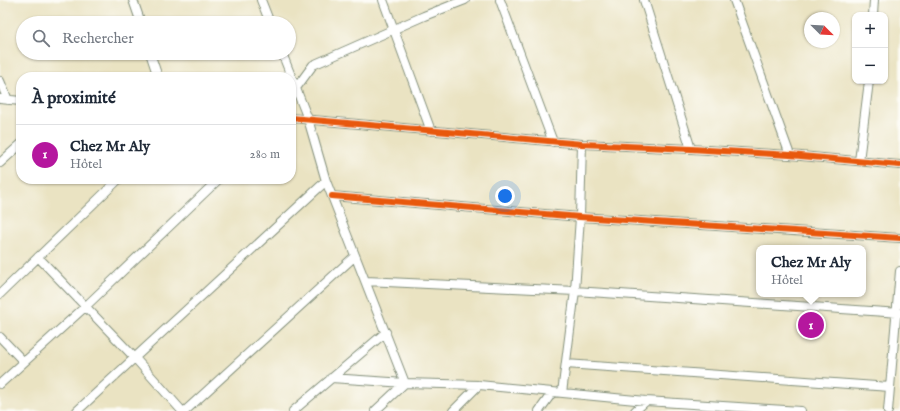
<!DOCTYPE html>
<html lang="fr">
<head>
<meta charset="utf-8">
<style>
  body { margin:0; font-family:"IM FELL English",serif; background:#f2f2f3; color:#1f2937 }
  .controls { position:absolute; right:12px; top:12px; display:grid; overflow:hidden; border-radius:8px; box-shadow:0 1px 3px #0004 }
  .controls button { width:36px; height:36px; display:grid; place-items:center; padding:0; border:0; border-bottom:1px solid #e0e1e3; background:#fff; color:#1f2937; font:20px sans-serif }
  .compass { position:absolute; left:804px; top:12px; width:36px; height:36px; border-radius:50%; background:#fff; box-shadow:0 1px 3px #0004; rotate:114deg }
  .you { position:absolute; left:505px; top:196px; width:14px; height:14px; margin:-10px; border:3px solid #fff; border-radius:50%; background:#1a73e8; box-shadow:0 0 0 6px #1a73e833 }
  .badge { display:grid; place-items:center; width:26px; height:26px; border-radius:50%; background:#b5179e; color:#fff; font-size:13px; font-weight:700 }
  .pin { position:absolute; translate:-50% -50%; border:2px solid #fff; box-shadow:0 1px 4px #0006 }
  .popup { position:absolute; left:756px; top:245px; width:110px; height:52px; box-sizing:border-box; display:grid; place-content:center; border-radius:8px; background:#fff; filter:drop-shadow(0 1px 3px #0005); font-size:13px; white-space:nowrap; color:#747a83 }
  .popup b { font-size:15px; color:#1f2937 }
  .popup::after { content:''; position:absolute; left:50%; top:100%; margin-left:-8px; border:8px solid transparent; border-top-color:#fff }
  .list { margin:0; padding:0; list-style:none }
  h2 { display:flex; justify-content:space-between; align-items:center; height:52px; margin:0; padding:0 16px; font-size:17px }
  h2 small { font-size:13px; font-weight:400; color:#747a83 }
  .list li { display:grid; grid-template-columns:26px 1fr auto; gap:12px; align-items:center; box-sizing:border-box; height:60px; padding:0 16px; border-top:1px solid #e0e1e3 }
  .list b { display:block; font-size:15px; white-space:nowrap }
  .list p { margin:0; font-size:13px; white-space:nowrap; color:#747a83 }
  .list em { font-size:13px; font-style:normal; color:#747a83 }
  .icon { flex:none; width:22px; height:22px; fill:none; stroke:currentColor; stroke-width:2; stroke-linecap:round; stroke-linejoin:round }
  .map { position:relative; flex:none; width:900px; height:411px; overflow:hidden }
  .search { position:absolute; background:#fff; box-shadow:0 1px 3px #0004; left:16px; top:16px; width:280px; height:44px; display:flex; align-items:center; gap:10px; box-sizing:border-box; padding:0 14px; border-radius:22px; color:#747a83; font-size:15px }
  .panel { position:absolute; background:#fff; box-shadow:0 1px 3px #0004; left:16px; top:72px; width:280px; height:112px; border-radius:16px }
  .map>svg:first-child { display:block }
</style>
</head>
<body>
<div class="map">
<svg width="900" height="411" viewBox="0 0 900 411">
  <rect width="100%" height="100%" fill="#fdfcf7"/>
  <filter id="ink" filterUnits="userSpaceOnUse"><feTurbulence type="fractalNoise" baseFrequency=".025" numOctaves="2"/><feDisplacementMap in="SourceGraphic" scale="8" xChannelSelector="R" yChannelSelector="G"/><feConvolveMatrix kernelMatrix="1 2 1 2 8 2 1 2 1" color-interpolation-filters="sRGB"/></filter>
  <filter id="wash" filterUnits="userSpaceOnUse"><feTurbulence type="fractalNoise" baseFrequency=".012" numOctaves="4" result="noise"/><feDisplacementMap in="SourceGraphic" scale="16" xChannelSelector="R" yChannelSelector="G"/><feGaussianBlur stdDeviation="0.9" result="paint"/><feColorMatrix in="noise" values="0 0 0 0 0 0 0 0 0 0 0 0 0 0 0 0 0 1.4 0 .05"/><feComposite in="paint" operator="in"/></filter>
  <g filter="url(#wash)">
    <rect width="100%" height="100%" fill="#eae3c2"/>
  </g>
  <g filter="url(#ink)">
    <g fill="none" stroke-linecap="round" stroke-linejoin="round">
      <defs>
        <path id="minor" d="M 133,0 L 141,23
          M 261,0 L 270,23
          M 383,0 L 431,131
          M 500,0 L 553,142
          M 644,0 L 691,149
          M 734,0 L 790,155
          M 873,15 L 874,0
          M 150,53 L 158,77
          M 282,53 L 308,119 L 326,181 L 405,383 L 375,411
          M 0,81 L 8,100
          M 291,95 L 313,65 L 424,16 L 465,0
          M 0,99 L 21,101
          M 291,118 L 582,144 L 691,149 L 790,155 L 900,165
          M 859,161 L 869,81
          M 0,163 L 21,144
          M 332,196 L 580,217 L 900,238
          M 38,257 L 134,357 L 182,411
          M 366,281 L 575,291 L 900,313
          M 0,294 L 119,179
          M 0,337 L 24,362
          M 566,364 L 890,387
          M 331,378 L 405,383 L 479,385 L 646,401 L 801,411
          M 0,384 L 86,306 L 219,179
          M 562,393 L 575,291 L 580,217 L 582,144
          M 77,411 L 326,181
          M 185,411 L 355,256
          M 293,411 L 386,332
          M 453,411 L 479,385
          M 539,411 L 552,393
          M 635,411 L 646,401
          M 888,411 L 900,271"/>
      </defs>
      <use href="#minor" stroke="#84907b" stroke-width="10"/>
      <use href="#minor" stroke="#fff" stroke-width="8"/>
      <defs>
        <path id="cycleway" d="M 291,118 L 582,144 L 691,149 L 790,155 L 900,165
          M 332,196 L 580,217 L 900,238"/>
      </defs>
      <use href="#cycleway" stroke="#fdfcf7" stroke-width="8"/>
      <use href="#cycleway" stroke="#e8590c" stroke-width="6"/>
    </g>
  </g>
</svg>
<div class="controls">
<button>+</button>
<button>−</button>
</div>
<svg class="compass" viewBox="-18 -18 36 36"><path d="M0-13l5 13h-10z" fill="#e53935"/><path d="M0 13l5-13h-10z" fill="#747a83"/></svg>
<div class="you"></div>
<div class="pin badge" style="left:811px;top:325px">1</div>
<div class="popup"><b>Chez Mr Aly</b>Hôtel</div>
<div class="search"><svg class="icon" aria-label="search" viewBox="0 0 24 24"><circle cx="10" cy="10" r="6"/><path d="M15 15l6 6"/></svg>Rechercher</div>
<section class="panel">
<h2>À proximité<small></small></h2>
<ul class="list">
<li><span class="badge">1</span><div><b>Chez Mr Aly</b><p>Hôtel</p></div><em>280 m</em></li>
</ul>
</section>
</div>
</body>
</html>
